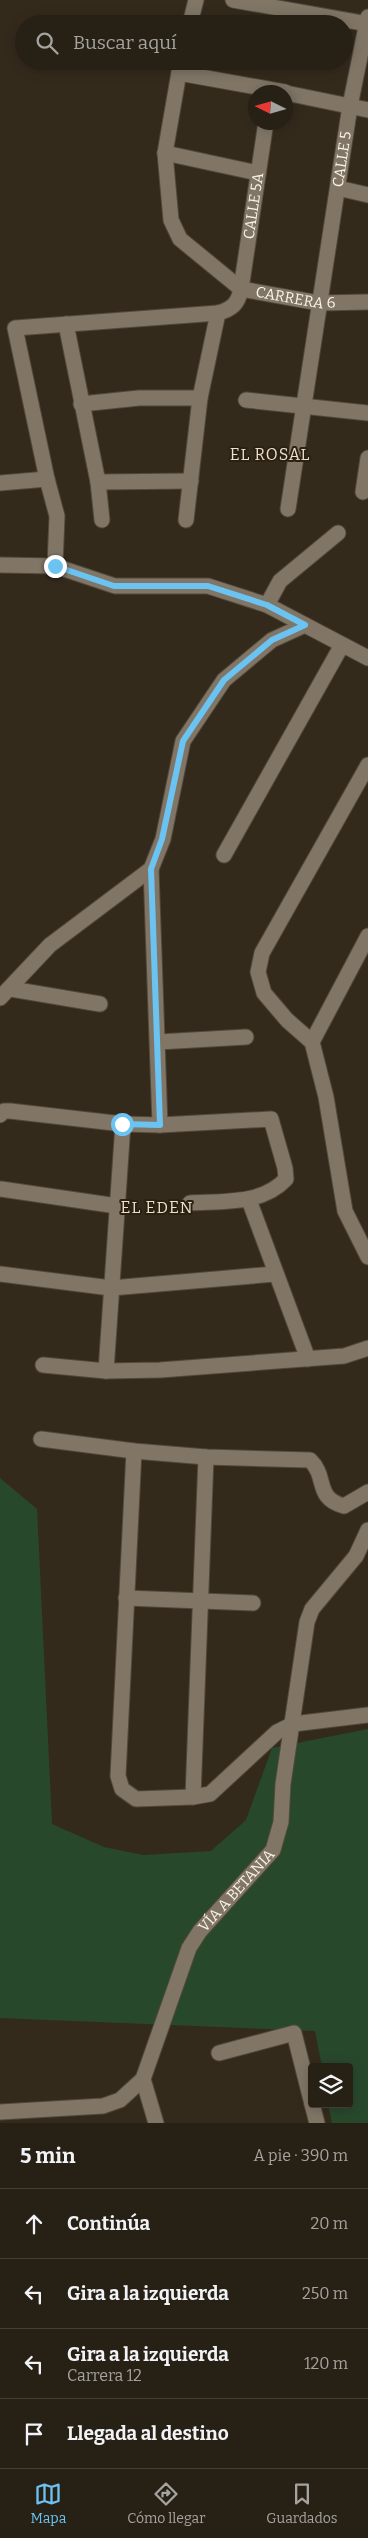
<!DOCTYPE html>
<html lang="es">
<head>
<meta charset="utf-8">
<style>
  body { margin:0; font-family:Bitter,serif; background:#332d22; color:#f1f3f6 }
  .controls { position:absolute; right:15px; bottom:15px; display:grid; overflow:hidden; border-radius:5px; box-shadow:0 2px 12px #0003 }
  .controls button { width:45px; height:45px; display:grid; place-items:center; padding:0; border:0; border-bottom:1px solid #433e34; background:#272015; color:#f1f3f6; font:25px sans-serif }
  .compass { position:absolute; left:248px; top:85px; width:45px; height:45px; border-radius:50%; background:#272015; box-shadow:0 2px 12px #0003; rotate:275deg }
  .stop { position:absolute; width:15px; height:15px; margin:-11px; border:4px solid #6bc3f2; border-radius:50%; background:#fff }
  .stop.end { background:#6bc3f2; border-color:#fff; box-shadow:0 1px 5px #0008 }
  .list { margin:0; padding:0; list-style:none }
  h2 { display:flex; justify-content:space-between; align-items:center; height:65px; margin:0; padding:0 20px; font-size:21px }
  h2 small { font-size:16px; font-weight:400; color:#a4a3a0 }
  .list li { display:grid; grid-template-columns:32px 1fr auto; gap:15px; align-items:center; box-sizing:border-box; height:70px; padding:0 20px; border-top:1px solid #433e34 }
  .list b { display:block; font-size:19px; white-space:nowrap }
  .list p { margin:0; font-size:16px; white-space:nowrap; color:#a4a3a0 }
  .list em { font-size:16px; font-style:normal; color:#a4a3a0 }
  .icon { flex:none; width:28px; height:28px; fill:none; stroke:currentColor; stroke-width:2; stroke-linecap:round; stroke-linejoin:round }
  .map { position:relative; flex:none; width:368px; height:2123px; overflow:hidden }
  .search { position:absolute; background:#272015; box-shadow:0 2px 12px #0003; left:15px; right:15px; top:15px; height:55px; display:flex; align-items:center; gap:12px; box-sizing:border-box; padding:0 18px; border-radius:28px; color:#a4a3a0; font-size:19px }
  .sheet { height:345px; background:#272015 }
  nav { display:flex; justify-content:space-around; align-items:center; box-sizing:border-box; height:70px; border-top:1px solid #433e34; background:#272015; font-size:14px; color:#a4a3a0 }
  nav a { display:grid; justify-items:center; gap:2px }
  nav .on { color:#6bc3f2 }
  .map>svg:first-child { display:block }
</style>
</head>
<body>
<div class="map">
<svg width="368" height="2123" viewBox="0 0 368 2123">
  <rect width="100%" height="100%" fill="#342a1c"/>
  <path fill="#28482c" d="M 0,1478 L 37,1509 L 52,1824 L 104,1847 L 143,1855 L 211,1851 L 246,1820 L 272,1748 L 368,1729 L 368,2123 L 332,2123 L 328,2104 L 349,2104 L 349,2067 L 322,2067 L 315,2031 L 0,2018 Z"/>
  <g fill="none" stroke-linecap="round" stroke-linejoin="round">
    <defs>
      <g id="minor">
        <path d="M 233,0 L 368,24"/>
        <path d="M 190,24 L 196,0"/>
        <path id="s1" d="M 181,61 L 165,153 L 171,220 L 180,239 L 241,289 L 319,303 L 368,302"/>
        <path d="M 179,73 L 285,92"/>
        <path d="M 286,93 L 368,110"/>
        <path d="M 165,153 L 258,173"/>
        <path d="M 338,188 L 368,195"/>
        <path d="M 66,324 L 98,482 L 102,520"/>
        <path d="M 246,400 L 368,413"/>
        <path d="M 81,404 L 139,398 L 200,398"/>
        <path d="M 98,482 L 191,481"/>
        <path d="M 0,483 L 47,479"/>
        <path d="M 363,492 L 368,458"/>
        <path id="s2" d="M 288,509 L 350,106 L 368,17"/>
        <path d="M 186,520 L 200,398 L 218,313"/>
        <path d="M 0,565 L 55,566 L 115,586 L 208,586 L 267,605 L 368,658"/>
        <path id="s3" d="M 55,566 L 57,516 L 47,479 L 15,328 L 218,313 C 232,309 238,304 241,289 L 266,122"/>
        <path d="M 267,605 L 280,581 L 338,533"/>
        <path d="M 368,765 L 262,953 L 258,972 L 264,993 L 287,1020 L 312,1042 L 326,1097 L 345,1211 L 368,1257"/>
        <path d="M 224,855 L 342,645"/>
        <path d="M 151,869 L 160,1125"/>
        <path d="M 11,989 L 100,1004"/>
        <path d="M 0,998 L 50,945 L 151,869 L 163,839 L 183,741 L 224,680 L 272,640 L 305,625"/>
        <path d="M 158,1042 L 246,1037"/>
        <path d="M 312,1042 L 368,936"/>
        <path d="M 0,1115 L 4,1111 L 10,1111 L 123,1124 L 160,1125 L 271,1119 L 285,1168 L 286,1179 C 262,1205 222,1201 190,1203"/>
        <path d="M 1,1189 L 117,1206"/>
        <path d="M 249,1200 L 308,1359"/>
        <path d="M 0,1274 L 111,1288 L 275,1274"/>
        <path d="M 43,1365 L 106,1371 L 160,1370 L 344,1356 L 368,1348"/>
        <path d="M 106,1371 L 123,1124"/>
        <path d="M 41,1439 L 134,1451 L 206,1457 L 310,1460 C 328,1477 314,1498 344,1506 L 368,1492"/>
        <path d="M 134,1451 L 118,1776 L 122,1789 L 136,1799 L 193,1797 L 210,1794 L 277,1732 L 293,1724 L 368,1715"/>
        <path d="M 126,1598 L 253,1603"/>
        <path d="M 193,1797 L 206,1457"/>
        <path d="M 219,2053 L 294,2033 L 312,2104"/>
        <path d="M 143,2079 L 156,2123"/>
        <path d="M 312,2104 L 317,2123"/>
        <path id="s4" d="M 0,2112 L 103,2106 L 120,2100 L 143,2079 L 189,1948 L 200,1931 L 273,1850 L 281,1822 L 283,1784 L 307,1622 L 312,1609 L 356,1556 L 368,1530"/>
      </g>
    </defs>
    <use href="#minor" stroke="#50493d" stroke-width="17"/>
    <use href="#minor" stroke="#817666" stroke-width="15"/>
  </g>
  <g fill="none" stroke-linecap="round" stroke-linejoin="round">
    <path stroke="#6bc3f2" stroke-width="6" d="M 55,566 L 114,586 L 208,586 L 267,605 L 305,625 L 272,640 L 224,680 L 183,741 L 162,839 L 151,869 L 160,1125 L 122,1124"/>
  </g>
  <g text-anchor="middle" dominant-baseline="central" stroke-width="4" stroke-linejoin="round" paint-order="stroke">
    <g font-size="15" fill="#f9f3ea" stroke="#2a2113">
      <text stroke="none"><textPath href="#s2" startOffset="354">CALLE 5</textPath></text>
      <text stroke="none"><textPath href="#s3" startOffset="566">CALLE 5A</textPath></text>
      <text stroke="none"><textPath href="#s1" startOffset="316">CARRERA 6</textPath></text>
      <text stroke="none"><textPath href="#s4" startOffset="366">VÍA A BETANIA</textPath></text>
    </g>
    <g font-size="16" letter-spacing="1" fill="#eee1cf" stroke="#2a2113">
      <text x="270" y="454">EL ROSAL</text>
      <text x="157" y="1207">EL EDEN</text>
    </g>
  </g>
</svg>
<div class="controls">
<button><svg class="icon" aria-label="layers" viewBox="0 0 24 24"><path d="M12 4l9 5-9 5-9-5zM3 14l9 5 9-5"/></svg></button>
</div>
<svg class="compass" viewBox="-18 -18 36 36"><path d="M0-13l5 13h-10z" fill="#e53935"/><path d="M0 13l5-13h-10z" fill="#a4a3a0"/></svg>
<div class="stop" style="left:122px;top:1124px"></div>
<div class="stop end" style="left:55px;top:566px"></div>
<div class="search"><svg class="icon" aria-label="search" viewBox="0 0 24 24"><circle cx="10" cy="10" r="6"/><path d="M15 15l6 6"/></svg>Buscar aquí</div>
</div>
<section class="sheet">
<h2>5 min<small>A pie · 390 m</small></h2>
<ul class="list">
<li><svg class="icon" aria-label="ahead" viewBox="0 0 24 24"><path d="M12 20V5M6 11l6-6 6 6"/></svg><div><b>Continúa</b></div><em>20 m</em></li>
<li><svg class="icon" aria-label="left" viewBox="0 0 24 24"><path d="M17 20v-9H6M10 6l-5 5 5 5"/></svg><div><b>Gira a la izquierda</b></div><em>250 m</em></li>
<li><svg class="icon" aria-label="left" viewBox="0 0 24 24"><path d="M17 20v-9H6M10 6l-5 5 5 5"/></svg><div><b>Gira a la izquierda</b><p>Carrera 12</p></div><em>120 m</em></li>
<li><svg class="icon" aria-label="arrive" viewBox="0 0 24 24"><path d="M6 21V4h12l-3 4 3 4H6"/></svg><div><b>Llegada al destino</b></div></li>
</ul>
</section>
<nav>
<a class="on"><svg class="icon" aria-label="map" viewBox="0 0 24 24"><path d="M3 6l6-2 6 2 6-2v14l-6 2-6-2-6 2zM9 4v14M15 6v14"/></svg>Mapa</a>
<a><svg class="icon" aria-label="directions" viewBox="0 0 24 24"><path d="M12 3l9 9-9 9-9-9zM9 14v-3h6M13 9l2 2-2 2"/></svg>Cómo llegar</a>
<a><svg class="icon" aria-label="saved" viewBox="0 0 24 24"><path d="M7 4h10v16l-5-4-5 4z"/></svg>Guardados</a>
</nav>
</body>
</html>
